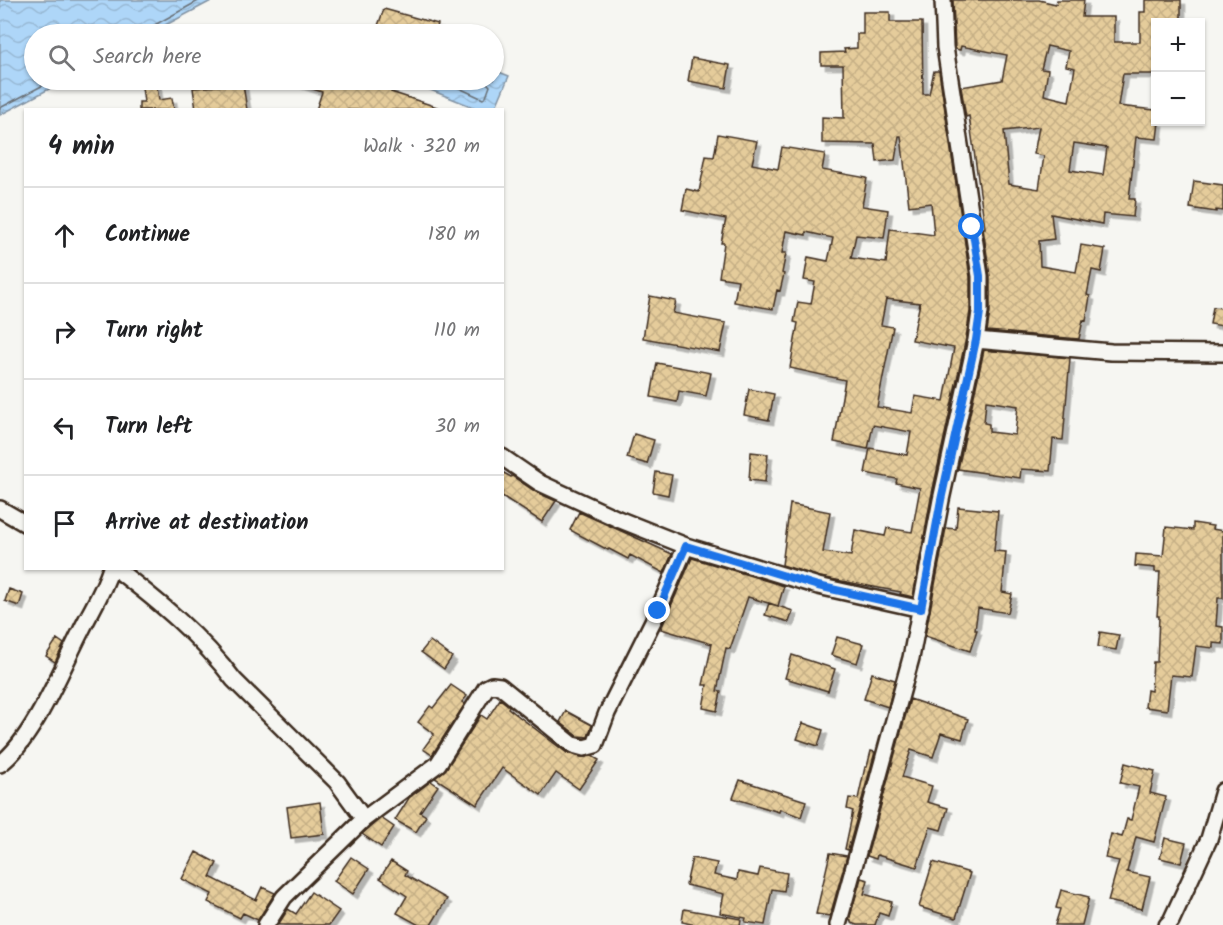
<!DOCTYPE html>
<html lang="en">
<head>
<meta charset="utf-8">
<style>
  body { margin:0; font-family:Kalam,sans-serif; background:#f2f2f2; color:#202124 }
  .controls { position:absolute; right:18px; top:18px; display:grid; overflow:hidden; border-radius:0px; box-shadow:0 2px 4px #0004 }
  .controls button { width:54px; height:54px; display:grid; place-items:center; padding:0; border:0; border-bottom:2px solid #e0e0e0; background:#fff; color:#202124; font:30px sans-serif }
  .stop { position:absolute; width:18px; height:18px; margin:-14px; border:4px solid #1a73e8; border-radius:50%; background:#fff }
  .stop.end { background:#1a73e8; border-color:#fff; box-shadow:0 2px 6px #0008 }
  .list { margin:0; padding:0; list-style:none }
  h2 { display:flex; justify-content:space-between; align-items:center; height:78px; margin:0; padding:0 24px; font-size:26px }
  h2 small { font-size:20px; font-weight:400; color:#757577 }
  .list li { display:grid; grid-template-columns:39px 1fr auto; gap:18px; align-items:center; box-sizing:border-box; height:96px; padding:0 24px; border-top:2px solid #e0e0e0 }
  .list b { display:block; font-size:22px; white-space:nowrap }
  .list em { font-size:20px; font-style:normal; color:#757577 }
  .icon { flex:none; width:33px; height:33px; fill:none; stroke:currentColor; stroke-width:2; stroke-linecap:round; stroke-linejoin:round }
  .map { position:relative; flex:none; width:1223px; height:925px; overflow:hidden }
  .search { position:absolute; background:#fff; box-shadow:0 2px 4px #0004; left:24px; top:24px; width:480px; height:66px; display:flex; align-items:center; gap:15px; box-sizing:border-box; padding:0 21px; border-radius:33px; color:#757577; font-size:22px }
  .panel { position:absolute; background:#fff; box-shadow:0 2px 4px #0004; left:24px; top:108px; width:480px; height:462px; border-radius:0px }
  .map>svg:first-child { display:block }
</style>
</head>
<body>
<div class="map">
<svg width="1223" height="925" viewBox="0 0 1223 925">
  <defs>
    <pattern id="water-waves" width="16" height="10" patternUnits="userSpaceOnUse" patternTransform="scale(1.5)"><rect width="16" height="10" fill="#aed6f8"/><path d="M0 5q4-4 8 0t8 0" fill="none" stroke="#97b8d4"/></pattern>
    <pattern id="building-cross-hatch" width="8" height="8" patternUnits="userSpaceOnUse" patternTransform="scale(1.5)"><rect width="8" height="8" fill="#e5cc9b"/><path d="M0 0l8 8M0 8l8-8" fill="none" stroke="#c5af85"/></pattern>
    <filter id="shadow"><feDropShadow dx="4.5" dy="4.5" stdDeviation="0" flood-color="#0004"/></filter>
  </defs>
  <rect width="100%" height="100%" fill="#f6f6f2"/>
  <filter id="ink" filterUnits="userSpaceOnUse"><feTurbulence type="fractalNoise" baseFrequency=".0167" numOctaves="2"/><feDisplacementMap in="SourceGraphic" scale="12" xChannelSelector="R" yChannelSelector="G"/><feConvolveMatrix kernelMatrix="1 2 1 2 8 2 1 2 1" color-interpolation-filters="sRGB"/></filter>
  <g filter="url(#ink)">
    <path fill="url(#water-waves)" stroke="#8091a1" stroke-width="1.5" d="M 0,0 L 213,0 L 149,34 L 34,34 L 34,80 L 66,80 L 0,115 Z
      M 494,70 L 509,76 L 495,109 L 478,109 L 428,89 L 431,80 L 494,80 Z"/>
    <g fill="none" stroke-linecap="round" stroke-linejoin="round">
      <path stroke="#696f75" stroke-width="1.5" d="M 148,34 L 151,27 L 200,0
        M 444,80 L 446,82 L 483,99 L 486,97 L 490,86 L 484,80
        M 0,108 L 53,80"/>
    </g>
    <path fill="url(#building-cross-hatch)" stroke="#3b2a1e" stroke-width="1.5" fill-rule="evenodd" filter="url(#shadow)" d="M 953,0 L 1039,0 L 1056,4 L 1057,0 L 1084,0 L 1082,17 L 1114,17 L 1114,42 L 1140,42 L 1140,12 L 1145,12 L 1145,0 L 1181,0 L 1181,22 L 1155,22 L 1155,74 L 1123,74 L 1118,106 L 1155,110 L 1155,122 L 1159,122 L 1157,139 L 1136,137 L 1129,199 L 1135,199 L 1133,217 L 1103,214 L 1102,224 L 1051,214 L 1054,239 L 1039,241 L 1040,266 L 1076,272 L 1081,245 L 1105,249 L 1101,272 L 1092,270 L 1087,295 L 1090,296 L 1086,321 L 1083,320 L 1079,339 L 987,331 L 990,312 L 990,276 L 983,228 L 985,228 L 969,116 L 966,117 L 961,87 L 1002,80 L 1007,55 L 961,46 L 960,50 L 955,49 ZM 1047,46 L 1069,51 L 1066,66 L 1075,68 L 1069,101 L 1044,95 L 1048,70 L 1041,69 ZM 1039,127 L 1034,154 L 1044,156 L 1039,189 L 1009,184 L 1004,131 ZM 1074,143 L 1107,148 L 1103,175 L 1070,170 Z
      M 384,9 L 438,24 L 435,34 L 375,34 Z
      M 863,12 L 890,12 L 890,22 L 922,22 L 923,94 L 929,94 L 934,71 L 939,71 L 970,277 L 970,311 L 966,338 L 931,498 L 913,597 L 900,594 L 901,592 L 820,577 L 782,565 L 790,504 L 830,512 L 823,552 L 851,556 L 855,530 L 885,536 L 887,528 L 912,532 L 920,488 L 896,483 L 897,479 L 865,473 L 870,448 L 907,455 L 911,432 L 873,425 L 868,449 L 834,442 L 845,380 L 790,368 L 798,323 L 794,322 L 798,302 L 811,304 L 815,282 L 804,280 L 808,257 L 828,261 L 833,238 L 806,232 L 806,235 L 786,231 L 782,253 L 786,253 L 782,273 L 784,274 L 780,291 L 777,290 L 773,309 L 734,302 L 738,280 L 719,277 L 724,243 L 721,243 L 726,219 L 682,210 L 686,189 L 699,192 L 706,156 L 714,157 L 718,134 L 757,141 L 752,164 L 778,169 L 782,147 L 825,154 L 822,170 L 867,178 L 862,206 L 888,210 L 884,238 L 856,235 L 851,258 L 886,263 L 890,229 L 934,235 L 931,203 L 909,206 L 901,136 L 899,136 L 895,160 L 877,162 L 875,144 L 822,143 L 822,117 L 844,118 L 843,65 L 821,65 L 821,53 L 845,52 L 844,49 L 857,48 L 857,34 L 863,34 ZM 886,299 L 920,303 L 912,340 L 954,348 L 944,401 L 915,396 L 912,413 L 877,407 L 893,327 L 881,325 Z
      M 692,58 L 730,65 L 726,88 L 688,81 Z
      M 141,80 L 156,80 L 159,100 L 172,98 L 174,110 L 139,110 L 139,102 L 144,102 Z
      M 292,80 L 396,80 L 391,92 L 437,107 L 436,110 L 316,110 L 322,92 L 291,82 Z
      M 243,84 L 247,110 L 196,110 L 193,88 Z
      M 1194,181 L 1223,185 L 1223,211 L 1216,210 L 1216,212 L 1190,208 Z
      M 650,296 L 676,301 L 673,313 L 726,323 L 720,352 L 643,338 Z
      M 1213,307 L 1223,308 L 1223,326 L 1210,324 Z
      M 984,350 L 1070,358 L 1063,440 L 1053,439 L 1050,471 L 1021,469 L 1020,478 L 958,469 ZM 986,401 L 1018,406 L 1015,435 L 989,432 L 989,424 L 984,423 Z
      M 657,363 L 711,373 L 706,396 L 679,391 L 677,402 L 651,397 Z
      M 749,389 L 774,394 L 769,420 L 744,415 Z
      M 634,434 L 654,440 L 647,464 L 627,458 Z
      M 751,452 L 768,454 L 765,482 L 749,480 Z
      M 502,472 L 511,477 L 512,476 L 536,492 L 556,501 L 542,522 L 502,496 Z
      M 656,472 L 672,475 L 668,495 L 653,492 Z
      M 958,507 L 998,511 L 994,551 L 1006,552 L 1002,592 L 1012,594 L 1008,613 L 978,608 L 975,630 L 977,630 L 970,651 L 925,636 L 946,528 L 956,529 Z
      M 579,512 L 672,554 L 664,573 L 630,555 L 628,559 L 609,549 L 608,550 L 570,530 Z
      M 1193,523 L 1213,526 L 1212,529 L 1223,531 L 1223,598 L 1218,598 L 1216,626 L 1223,627 L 1223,644 L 1213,643 L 1213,648 L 1196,646 L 1192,677 L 1171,675 L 1167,710 L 1145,707 L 1147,690 L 1151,691 L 1153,662 L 1157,662 L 1159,616 L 1157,616 L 1160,572 L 1155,572 L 1155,568 L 1135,566 L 1136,554 L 1163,556 L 1166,527 L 1193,530 Z
      M 692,558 L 784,586 L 778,606 L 748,597 L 730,649 L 726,648 L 717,691 L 721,692 L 717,711 L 703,708 L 707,685 L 703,685 L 712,644 L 661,629 Z
      M 9,589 L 23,594 L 19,606 L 5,601 Z
      M 769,603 L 793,611 L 789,622 L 765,615 Z
      M 1100,632 L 1119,635 L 1116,650 L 1098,647 Z
      M 837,637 L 863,644 L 857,663 L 831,655 Z
      M 57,639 L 64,644 L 55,662 L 46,656 Z
      M 430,641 L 452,657 L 444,669 L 421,652 Z
      M 792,655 L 835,669 L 828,691 L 785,678 Z
      M 872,673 L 895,680 L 888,707 L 864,699 Z
      M 451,685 L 467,696 L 462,702 L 465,704 L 432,755 L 423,749 L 434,734 L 418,722 L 430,706 L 433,708 Z
      M 500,699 L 509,706 L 508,708 L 567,753 L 581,757 L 592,756 L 599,760 L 579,789 L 556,773 L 541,795 L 502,768 L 477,805 L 435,778 L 446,769 L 481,715 L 487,719 Z
      M 910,699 L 968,719 L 962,739 L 941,733 L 933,757 L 911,750 L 902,777 L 932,786 L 927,802 L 948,808 L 941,830 L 930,827 L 917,867 L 877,855 L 876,859 L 867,856 Z
      M 566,711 L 592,725 L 588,737 L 578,736 L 560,722 Z
      M 803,723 L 823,730 L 818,746 L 797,739 Z
      M 871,751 L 875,752 L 848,850 L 845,849 L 853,811 L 847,809 L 849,798 L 858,799 L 865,767 L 867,767 Z
      M 1125,763 L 1155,771 L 1150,793 L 1166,797 L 1154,842 L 1136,837 L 1127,872 L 1150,877 L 1142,909 L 1108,901 L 1119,861 L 1105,858 L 1111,834 L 1122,837 L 1127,819 L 1131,820 L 1139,787 L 1120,783 Z
      M 740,780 L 806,801 L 801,817 L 780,809 L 779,812 L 733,798 Z
      M 431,781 L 438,786 L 420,812 L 426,816 L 416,832 L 395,820 L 409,798 Z
      M 320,802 L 324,834 L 291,838 L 287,807 Z
      M 381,818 L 394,827 L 381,847 L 362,834 Z
      M 1165,838 L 1186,843 L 1181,863 L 1160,858 Z
      M 196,852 L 217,863 L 210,877 L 256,900 L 262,887 L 275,893 L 258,920 L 243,913 L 240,918 L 208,902 L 212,894 L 182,879 Z
      M 830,853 L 847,856 L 830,916 L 816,914 Z
      M 351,857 L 369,869 L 353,894 L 334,881 Z
      M 692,858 L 717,863 L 714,875 L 737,880 L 738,872 L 758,876 L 760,868 L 787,873 L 784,891 L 772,889 L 765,925 L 745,922 L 746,918 L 720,913 L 724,894 L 686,885 Z
      M 391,861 L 407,871 L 405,875 L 447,899 L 431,925 L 419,925 L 397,913 L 407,896 L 380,878 Z
      M 933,862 L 970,873 L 956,918 L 919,907 Z
      M 861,878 L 868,880 L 864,894 L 892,902 L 888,916 L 879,913 L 875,925 L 857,925 L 851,923 L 851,921 L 849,920 Z
      M 1061,890 L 1089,897 L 1082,925 L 1055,925 L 1060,909 L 1056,908 Z
      M 311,892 L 339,911 L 329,925 L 278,925 L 288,909 L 296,914 Z
      M 684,909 L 741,919 L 740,925 L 696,925 L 682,922 Z"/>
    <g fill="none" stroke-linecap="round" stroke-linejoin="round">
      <defs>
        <path id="street" d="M 976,340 L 1111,352 L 1223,353
          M 502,457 L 540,483 L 618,519 L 686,546 L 818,586 L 921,609
          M 0,509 L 26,524
          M 115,568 C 158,601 201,636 234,680 L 337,782 L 364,819
          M 0,764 C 33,740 62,668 81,631 C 92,608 103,593 111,568
          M 266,925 L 284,897 L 364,819 L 438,764 L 486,688 L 492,685 L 500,686 L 573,745 L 584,748 L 595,745 L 607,713 L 658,611 L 686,546
          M 838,925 L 911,658 L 941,500 L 976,340 L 980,312 L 980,276 L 945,47 L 943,0
          M 1167,925 L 1171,921 L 1209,839 L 1223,791"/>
      </defs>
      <use href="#street" stroke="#3b2a1e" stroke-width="20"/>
      <use href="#street" stroke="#f6f6f2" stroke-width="15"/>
    </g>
  </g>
  <g fill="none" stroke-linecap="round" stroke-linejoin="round" filter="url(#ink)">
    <path stroke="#1a73e8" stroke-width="8" d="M 658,611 L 686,546 L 818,586 L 921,609 L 941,500 L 976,340 L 980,312 L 980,276 L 972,227"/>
  </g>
</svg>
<div class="controls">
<button>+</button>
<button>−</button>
</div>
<div class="stop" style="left:972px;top:227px"></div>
<div class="stop end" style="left:658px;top:611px"></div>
<div class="search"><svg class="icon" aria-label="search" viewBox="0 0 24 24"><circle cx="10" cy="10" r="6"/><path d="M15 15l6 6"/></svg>Search here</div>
<section class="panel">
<h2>4 min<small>Walk · 320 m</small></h2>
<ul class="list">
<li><svg class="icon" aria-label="ahead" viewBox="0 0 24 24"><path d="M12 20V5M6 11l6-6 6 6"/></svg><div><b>Continue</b></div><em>180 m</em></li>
<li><svg class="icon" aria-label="right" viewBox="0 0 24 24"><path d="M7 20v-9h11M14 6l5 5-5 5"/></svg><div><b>Turn right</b></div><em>110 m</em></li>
<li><svg class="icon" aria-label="left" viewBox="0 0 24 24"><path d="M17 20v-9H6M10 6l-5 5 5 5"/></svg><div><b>Turn left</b></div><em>30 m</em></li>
<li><svg class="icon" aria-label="arrive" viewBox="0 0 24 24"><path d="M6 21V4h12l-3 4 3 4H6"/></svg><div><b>Arrive at destination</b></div></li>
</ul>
</section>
</div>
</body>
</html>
